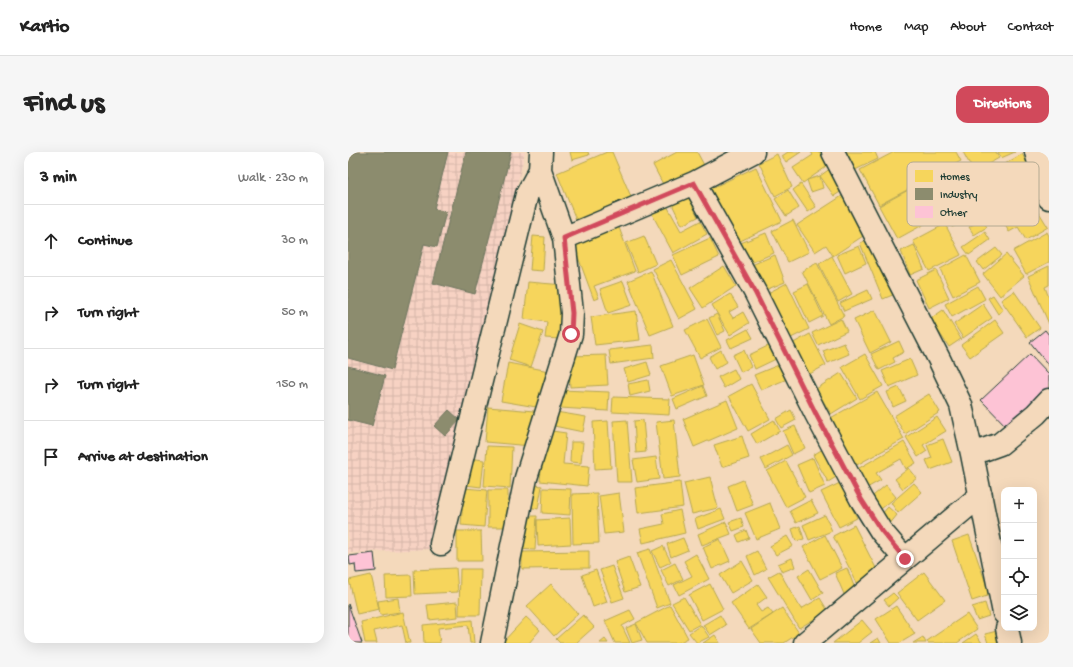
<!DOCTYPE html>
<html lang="en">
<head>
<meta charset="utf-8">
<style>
  body { margin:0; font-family:"Gochi Hand",sans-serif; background:#f6f6f6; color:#222 }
  .controls { position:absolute; right:12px; bottom:12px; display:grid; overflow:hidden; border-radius:8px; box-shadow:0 4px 16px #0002 }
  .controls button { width:36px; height:36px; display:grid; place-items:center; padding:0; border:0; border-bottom:1px solid #e0e0e0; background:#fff; color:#222; font:20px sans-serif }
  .stop { position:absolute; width:12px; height:12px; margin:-9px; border:3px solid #d1495b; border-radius:50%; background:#fff }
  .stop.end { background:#d1495b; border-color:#fff; box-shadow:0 1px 4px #0008 }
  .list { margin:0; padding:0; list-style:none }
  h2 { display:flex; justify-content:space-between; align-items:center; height:52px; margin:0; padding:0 16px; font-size:17px }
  h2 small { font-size:13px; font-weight:400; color:#767676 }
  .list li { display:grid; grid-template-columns:26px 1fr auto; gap:12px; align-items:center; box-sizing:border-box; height:72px; padding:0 16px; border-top:1px solid #e0e0e0 }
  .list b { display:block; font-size:15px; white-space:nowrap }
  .list em { font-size:13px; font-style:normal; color:#767676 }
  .icon { flex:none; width:22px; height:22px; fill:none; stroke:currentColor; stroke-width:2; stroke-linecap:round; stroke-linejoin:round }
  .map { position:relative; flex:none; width:701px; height:491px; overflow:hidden; border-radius:12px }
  header { display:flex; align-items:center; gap:24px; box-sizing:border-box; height:56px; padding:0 20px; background:#fff; border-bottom:1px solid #e0e0e0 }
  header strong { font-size:19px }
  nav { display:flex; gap:22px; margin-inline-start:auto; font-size:14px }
  .intro { display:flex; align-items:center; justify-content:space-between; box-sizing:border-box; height:96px; padding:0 24px }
  h1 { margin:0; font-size:28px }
  .button { padding:10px 18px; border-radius:12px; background:#d1495b; color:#fff; font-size:14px; font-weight:700 }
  main { display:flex; gap:24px; padding:0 24px }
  aside { flex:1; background:#fff; border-radius:12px; box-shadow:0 4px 16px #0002 }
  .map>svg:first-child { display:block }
</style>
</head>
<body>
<header>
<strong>Kartio</strong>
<nav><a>Home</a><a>Map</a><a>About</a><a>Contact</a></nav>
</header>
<div class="intro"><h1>Find us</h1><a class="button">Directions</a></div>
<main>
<aside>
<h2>3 min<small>Walk · 230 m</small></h2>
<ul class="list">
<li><svg class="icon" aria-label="ahead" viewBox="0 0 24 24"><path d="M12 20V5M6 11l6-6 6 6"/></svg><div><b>Continue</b></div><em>30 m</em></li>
<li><svg class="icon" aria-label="right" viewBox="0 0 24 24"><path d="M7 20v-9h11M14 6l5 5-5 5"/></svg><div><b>Turn right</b></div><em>50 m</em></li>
<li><svg class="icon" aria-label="right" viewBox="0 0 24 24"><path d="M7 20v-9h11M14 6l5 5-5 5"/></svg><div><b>Turn right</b></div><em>150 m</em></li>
<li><svg class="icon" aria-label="arrive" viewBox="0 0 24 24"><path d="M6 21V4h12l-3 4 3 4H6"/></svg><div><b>Arrive at destination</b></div></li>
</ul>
</aside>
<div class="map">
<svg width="701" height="491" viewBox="0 0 701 491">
  <defs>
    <pattern id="industrial-grid" width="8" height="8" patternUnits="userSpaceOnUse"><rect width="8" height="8" fill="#f7d2c3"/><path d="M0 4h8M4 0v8" fill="none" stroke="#d3b5a8"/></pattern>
  </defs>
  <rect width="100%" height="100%" fill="#f4d9bb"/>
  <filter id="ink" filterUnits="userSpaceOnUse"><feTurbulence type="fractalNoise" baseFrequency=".025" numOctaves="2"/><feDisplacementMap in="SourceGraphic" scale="8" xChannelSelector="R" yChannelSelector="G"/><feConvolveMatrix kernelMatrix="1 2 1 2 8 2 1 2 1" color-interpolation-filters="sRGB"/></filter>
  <g filter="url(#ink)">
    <path fill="url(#industrial-grid)" d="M 0,0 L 177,0 L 82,397 L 0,401 Z"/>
    <path fill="#f6d55c" stroke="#b6a750" d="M 222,0 L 240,0 L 241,3 L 224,8 Z
      M 259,0 L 264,0 L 284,47 L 229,70 L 209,21 Z
      M 329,0 L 349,0 L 357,15 L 317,36 L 305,13 Z
      M 440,0 L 453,0 L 438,10 L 434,4 Z
      M 463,0 L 477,0 L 484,11 L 455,31 L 445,16 L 465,3 Z
      M 498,0 L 527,0 L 530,7 L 507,18 Z
      M 546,0 L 608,0 L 613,9 L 531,53 L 512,18 Z
      M 615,0 L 648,0 L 651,6 L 626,20 Z
      M 650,0 L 667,0 L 653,6 Z
      M 429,2 L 444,35 L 427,44 L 411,11 Z
      M 674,2 L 681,14 L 652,32 L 668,59 L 684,49 L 700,75 L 678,88 L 670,75 L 661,80 L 631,27 Z
      M 408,15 L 434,69 L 388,91 L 362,37 Z
      M 483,16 L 497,37 L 486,44 L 472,24 Z
      M 472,24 L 475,36 L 463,40 L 459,28 Z
      M 573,31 L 591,64 L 549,87 L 531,54 Z
      M 453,32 L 468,55 L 460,60 L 445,38 Z
      M 440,38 L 451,56 L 438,64 L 427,47 Z
      M 339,42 L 350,65 L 334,73 L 323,50 Z
      M 494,44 L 518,82 L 485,104 L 478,93 L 467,100 L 449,73 Z
      M 318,52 L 333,79 L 352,69 L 359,82 L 325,101 L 303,60 Z
      M 620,56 L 625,66 L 604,75 L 599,65 Z
      M 634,67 L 639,75 L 626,83 L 621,75 Z
      M 445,68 L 461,100 L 440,110 L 424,79 Z
      M 269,70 L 287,119 L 246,134 L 251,146 L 246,148 L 223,86 Z
      M 597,72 L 613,103 L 581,119 L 565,89 Z
      M 637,80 L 642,88 L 621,103 L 615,95 Z
      M 699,80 L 701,84 L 701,110 L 678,122 L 665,99 Z
      M 418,81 L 426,101 L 398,113 L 390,92 Z
      M 185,84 L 197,85 L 195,119 L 182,118 Z
      M 296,84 L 308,112 L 290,120 L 278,91 Z
      M 362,86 L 371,105 L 334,123 L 325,103 Z
      M 523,86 L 547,142 L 535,147 L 512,91 Z
      M 566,93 L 576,117 L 562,123 L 553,99 Z
      M 511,94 L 518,111 L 497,121 L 489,103 Z
      M 648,96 L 654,103 L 635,118 L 629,110 Z
      M 658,102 L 676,124 L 652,144 L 635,122 Z
      M 427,103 L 437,130 L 410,141 L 399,115 Z
      M 618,103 L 632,130 L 605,144 L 592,117 Z
      M 484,104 L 504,142 L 490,150 L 471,112 Z
      M 323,108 L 349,157 L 331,167 L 305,117 Z
      M 469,111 L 496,164 L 481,172 L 454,119 Z
      M 376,114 L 388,134 L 355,156 L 342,136 Z
      M 701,114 L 701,133 L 697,135 L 701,146 L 701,172 L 680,124 Z
      M 588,118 L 601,146 L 581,156 L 568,128 Z
      M 303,119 L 325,174 L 302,183 L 280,129 Z
      M 275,129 L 284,153 L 260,161 L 252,137 Z
      M 180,130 L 216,133 L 211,187 L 197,186 L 199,170 L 176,167 Z
      M 439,131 L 461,177 L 437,189 L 414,144 Z
      M 460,132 L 475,164 L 461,171 L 446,139 Z
      M 630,134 L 637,147 L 604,165 L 597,152 Z
      M 520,138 L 524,147 L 496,159 L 492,151 Z
      M 666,139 L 692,176 L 679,185 L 653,148 Z
      M 382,142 L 390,155 L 381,160 L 385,166 L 395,160 L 401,171 L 382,183 L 364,153 Z
      M 645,143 L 655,158 L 650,162 L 640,146 Z
      M 635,152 L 644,166 L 615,186 L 606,172 Z
      M 527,158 L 543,190 L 522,201 L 506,168 Z
      M 595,158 L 613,187 L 601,195 L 582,167 Z
      M 288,159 L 292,188 L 247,193 L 243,165 Z
      M 369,162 L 377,179 L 369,183 L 361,166 Z
      M 359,167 L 373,195 L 352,206 L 337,178 Z
      M 493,167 L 499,179 L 470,193 L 464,181 Z
      M 647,168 L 656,181 L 622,205 L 613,193 Z
      M 172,172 L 195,180 L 183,215 L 161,208 Z
      M 400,177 L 405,186 L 383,196 L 379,188 Z
      M 462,182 L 478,213 L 456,225 L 438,195 Z
      M 551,189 L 556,200 L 545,206 L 547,210 L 531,218 L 523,202 Z
      M 496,191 L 501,202 L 480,211 L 475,199 Z
      M 424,192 L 430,206 L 407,217 L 401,203 Z
      M 305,193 L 306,206 L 263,212 L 261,198 Z
      M 373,198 L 379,210 L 367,217 L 361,205 Z
      M 396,198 L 403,215 L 393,220 L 385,203 Z
      M 517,202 L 535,234 L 512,247 L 494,215 Z
      M 258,203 L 260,233 L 222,235 L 221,204 Z
      M 345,203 L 356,233 L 324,244 L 313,214 Z
      M 562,207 L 569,223 L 541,235 L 534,219 Z
      M 299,210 L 303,223 L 280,230 L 276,217 Z
      M 160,211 L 201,219 L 194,256 L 153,249 Z
      M 433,212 L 439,227 L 413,238 L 406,223 Z
      M 386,217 L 391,227 L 376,236 L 370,225 Z
      M 493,221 L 509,246 L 483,262 L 468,237 Z
      M 300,228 L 302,239 L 282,244 L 280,232 Z
      M 403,232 L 422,267 L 400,279 L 381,244 Z
      M 355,234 L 359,244 L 329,257 L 325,247 Z
      M 551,235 L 558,249 L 545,255 L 539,240 Z
      M 213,238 L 261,240 L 260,259 L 212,256 Z
      M 529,240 L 556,287 L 505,315 L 479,268 Z
      M 581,242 L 592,260 L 557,282 L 546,264 Z
      M 265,245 L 322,247 L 321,263 L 264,260 Z
      M 379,248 L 390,276 L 346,295 L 335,267 Z
      M 140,255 L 186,259 L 183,294 L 137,290 Z
      M 443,258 L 448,268 L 433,276 L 428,267 Z
      M 208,260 L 238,265 L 235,280 L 206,274 Z
      M 589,265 L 598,279 L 575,293 L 579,299 L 570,305 L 558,285 Z
      M 279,268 L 284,330 L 269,330 L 265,269 Z
      M 295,268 L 298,300 L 288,301 L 286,269 Z
      M 326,268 L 332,325 L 315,327 L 308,270 Z
      M 426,268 L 432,279 L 409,292 L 403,282 Z
      M 260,269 L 263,316 L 247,317 L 245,270 Z
      M 447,274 L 457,296 L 445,302 L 435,279 Z
      M 197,278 L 218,281 L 215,312 L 241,314 L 239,334 L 192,329 Z
      M 394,284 L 401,306 L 374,315 L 366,293 Z
      M 595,287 L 604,310 L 582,318 L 578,308 L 584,306 L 579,293 Z
      M 223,290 L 235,290 L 233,311 L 222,310 Z
      M 556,290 L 568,311 L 558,317 L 553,307 L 528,321 L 533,328 L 517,337 L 506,319 Z
      M 439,293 L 444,303 L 418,317 L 413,307 Z
      M 139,294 L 164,295 L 162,336 L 136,334 Z
      M 475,297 L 490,324 L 480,330 L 465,303 Z
      M 308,305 L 311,327 L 289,330 L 285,308 Z
      M 120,306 L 136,308 L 133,335 L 117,333 Z
      M 465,306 L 477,334 L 461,341 L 449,313 Z
      M 438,309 L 457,345 L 438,355 L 419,319 Z
      M 561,316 L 569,326 L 555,337 L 547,327 Z
      M 362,325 L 370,356 L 344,362 L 336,331 Z
      M 395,328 L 405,353 L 389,359 L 380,334 Z
      M 332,330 L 335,355 L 290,361 L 287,336 Z
      M 492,331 L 509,366 L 491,375 L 473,340 Z
      M 566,331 L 574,340 L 550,361 L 543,351 Z
      M 182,332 L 194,334 L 190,357 L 177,354 Z
      M 538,333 L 548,345 L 529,360 L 519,349 Z
      M 116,336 L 139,338 L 136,375 L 113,373 Z
      M 195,336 L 223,337 L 222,363 L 194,361 Z
      M 140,338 L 160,338 L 160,375 L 140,375 Z
      M 249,341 L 251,391 L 225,392 L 224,342 Z
      M 271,341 L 276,380 L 256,382 L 251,344 Z
      M 463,348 L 470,361 L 448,371 L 442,359 Z
      M 422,351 L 432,377 L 408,387 L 397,361 Z
      M 540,355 L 549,363 L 541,373 L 532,364 Z
      M 373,357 L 377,367 L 350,377 L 347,367 Z
      M 332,358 L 337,381 L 295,391 L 292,377 L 316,372 L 314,362 Z
      M 477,363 L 484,379 L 461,388 L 455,373 Z
      M 170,364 L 189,364 L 187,398 L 168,397 Z
      M 222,366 L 223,392 L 190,394 L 189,368 Z
      M 393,366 L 396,375 L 385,379 L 381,370 Z
      M 378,370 L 383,382 L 354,393 L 350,382 Z
      M 506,373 L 531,422 L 510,433 L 485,384 Z
      M 452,374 L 456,387 L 448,389 L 444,377 Z
      M 398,378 L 401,386 L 391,390 L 388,383 Z
      M 109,379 L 133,379 L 134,409 L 109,409 Z
      M 477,383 L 494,416 L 472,427 L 455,395 Z
      M 621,383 L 642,443 L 624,449 L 604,389 Z
      M 439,384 L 445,394 L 428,403 L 422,394 Z
      M 335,386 L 340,398 L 323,405 L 319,392 Z
      M 372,387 L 382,409 L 364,417 L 355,395 Z
      M 315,394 L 323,410 L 312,415 L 304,399 Z
      M 302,397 L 322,451 L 309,456 L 289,401 Z
      M 241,399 L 241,416 L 174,417 L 174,400 Z
      M 409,399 L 418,417 L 407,423 L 399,404 Z
      M 348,402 L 361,427 L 331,443 L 326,433 L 344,424 L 336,409 Z
      M 281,405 L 292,435 L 277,440 L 267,410 Z
      M 444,406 L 447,415 L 434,420 L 430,412 Z
      M 394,409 L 405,428 L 383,441 L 372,423 Z
      M 327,411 L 335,427 L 321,434 L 313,418 Z
      M 264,414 L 276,446 L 264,450 L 252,418 Z
      M 108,416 L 110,440 L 67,442 L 66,418 Z
      M 499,416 L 509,442 L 498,447 L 487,421 Z
      M 112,417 L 133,417 L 132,463 L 111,463 Z
      M 461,417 L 475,441 L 464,448 L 450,424 Z
      M 248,418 L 259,450 L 245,455 L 234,423 Z
      M 431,419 L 453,457 L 472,446 L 480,459 L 451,476 L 420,425 Z
      M 576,420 L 597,448 L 569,468 L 549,441 Z
      M 23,423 L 31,457 L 9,462 L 1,428 Z
      M 63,423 L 64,444 L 38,445 L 37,424 Z
      M 203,432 L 230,462 L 206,484 L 179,454 Z
      M 362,432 L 375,457 L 354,468 L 341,443 Z
      M 410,432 L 419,445 L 408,453 L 413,460 L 420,456 L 425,462 L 401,477 L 383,451 Z
      M 545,441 L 550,446 L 541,454 L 536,448 Z
      M 336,445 L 352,472 L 341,478 L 324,451 Z
      M 50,446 L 52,460 L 32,463 L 30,449 Z
      M 109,450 L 110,465 L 81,468 L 79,453 Z
      M 637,451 L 641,464 L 629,468 L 624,455 Z
      M 322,453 L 340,486 L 330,491 L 299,491 L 288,471 Z
      M 548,454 L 567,482 L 552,491 L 543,491 L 528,467 Z
      M 434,456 L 451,481 L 436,491 L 413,491 L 403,477 Z
      M 282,458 L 287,467 L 274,474 L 282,491 L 267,491 L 257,469 Z
      M 55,460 L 62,491 L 58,491 L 54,473 L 26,479 L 29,491 L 17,491 L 13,470 Z
      M 619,462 L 629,477 L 609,491 L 580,491 L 579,489 Z
      M 235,463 L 246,475 L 228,491 L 212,491 L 208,487 Z
      M 372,463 L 378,473 L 362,483 L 355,473 Z
      M 178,465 L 192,478 L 181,491 L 154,491 Z
      M 124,468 L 126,491 L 122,491 L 120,473 L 90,476 L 92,491 L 76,491 L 75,473 Z
      M 514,468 L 524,480 L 510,491 L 485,491 Z
      M 288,472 L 294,488 L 284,491 L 278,476 Z
      M 353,473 L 361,485 L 349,491 L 341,481 Z
      M 649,479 L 653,491 L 640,491 L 637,482 Z
      M 628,482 L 634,491 L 615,491 Z
      M 367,483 L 372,491 L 355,491 Z
      M 575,485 L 578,491 L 565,491 Z
      M 530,486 L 533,491 L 522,491 Z
      M 257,487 L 260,491 L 252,491 Z"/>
    <path fill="#8c8c6e" stroke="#6b745d" d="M 0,0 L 100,0 L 86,57 L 98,60 L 89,95 L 76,92 L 44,218 L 0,206 Z
      M 118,0 L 163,0 L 127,142 L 85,131 Z
      M 0,214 L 37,224 L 24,274 L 0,268 Z
      M 101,258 L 112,268 L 97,284 L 86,274 Z"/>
    <path fill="#fdc3d5" stroke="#1f3d34" d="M 697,178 L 701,183 L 701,214 L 682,190 Z
      M 682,202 L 701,222 L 701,239 L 661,277 L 633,248 Z
      M 26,401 L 28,419 L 8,421 L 7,412 L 2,413 L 1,404 Z
      M 0,452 L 14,491 L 0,491 Z"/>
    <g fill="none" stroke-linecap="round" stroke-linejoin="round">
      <defs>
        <path id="minor" d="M 485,0 L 591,207 L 613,253 L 624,302 L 656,461
          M 688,0 L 701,46
          M 346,31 L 407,140 L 468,262 L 513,347 L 533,379 L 557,407
          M 216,86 L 346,31 L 405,0
          M 624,302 L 652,292 L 688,262 L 701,248
          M 93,392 L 179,42 L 192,18 L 193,0
          M 659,476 L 662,491
          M 144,491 L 178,326 L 223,182 L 224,161 L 216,86 L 192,18
          M 457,491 L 633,343"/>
      </defs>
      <use href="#minor" stroke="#1f3d34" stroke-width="25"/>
      <use href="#minor" stroke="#f4d9bb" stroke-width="22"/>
    </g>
  </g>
  <g fill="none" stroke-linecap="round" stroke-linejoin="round" filter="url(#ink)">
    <path stroke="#d1495b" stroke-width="5" d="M 223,182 L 224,161 L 216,86 L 346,31 L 407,140 L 468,262 L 513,347 L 533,378 L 557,407"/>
  </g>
  <rect x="559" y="10" width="132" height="64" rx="6" fill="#f4d9bb" stroke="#b4aa92" stroke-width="1"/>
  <rect x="567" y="18" width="18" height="12" fill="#f6d55c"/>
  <rect x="567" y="36" width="18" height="12" fill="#8c8c6e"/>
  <rect x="567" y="54" width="18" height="12" fill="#fdc3d5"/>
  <g font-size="11" fill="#1f3d34">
    <text x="592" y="28">Homes</text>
    <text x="592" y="46">Industry</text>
    <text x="592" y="64">Other</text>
  </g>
</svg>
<div class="controls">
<button>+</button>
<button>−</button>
<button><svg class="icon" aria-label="locate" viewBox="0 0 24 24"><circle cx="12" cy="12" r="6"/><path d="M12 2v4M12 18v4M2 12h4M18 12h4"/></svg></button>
<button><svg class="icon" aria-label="layers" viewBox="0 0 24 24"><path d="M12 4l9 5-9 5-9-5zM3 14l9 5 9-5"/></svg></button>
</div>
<div class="stop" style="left:223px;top:182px"></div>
<div class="stop end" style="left:557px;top:407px"></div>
</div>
</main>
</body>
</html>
